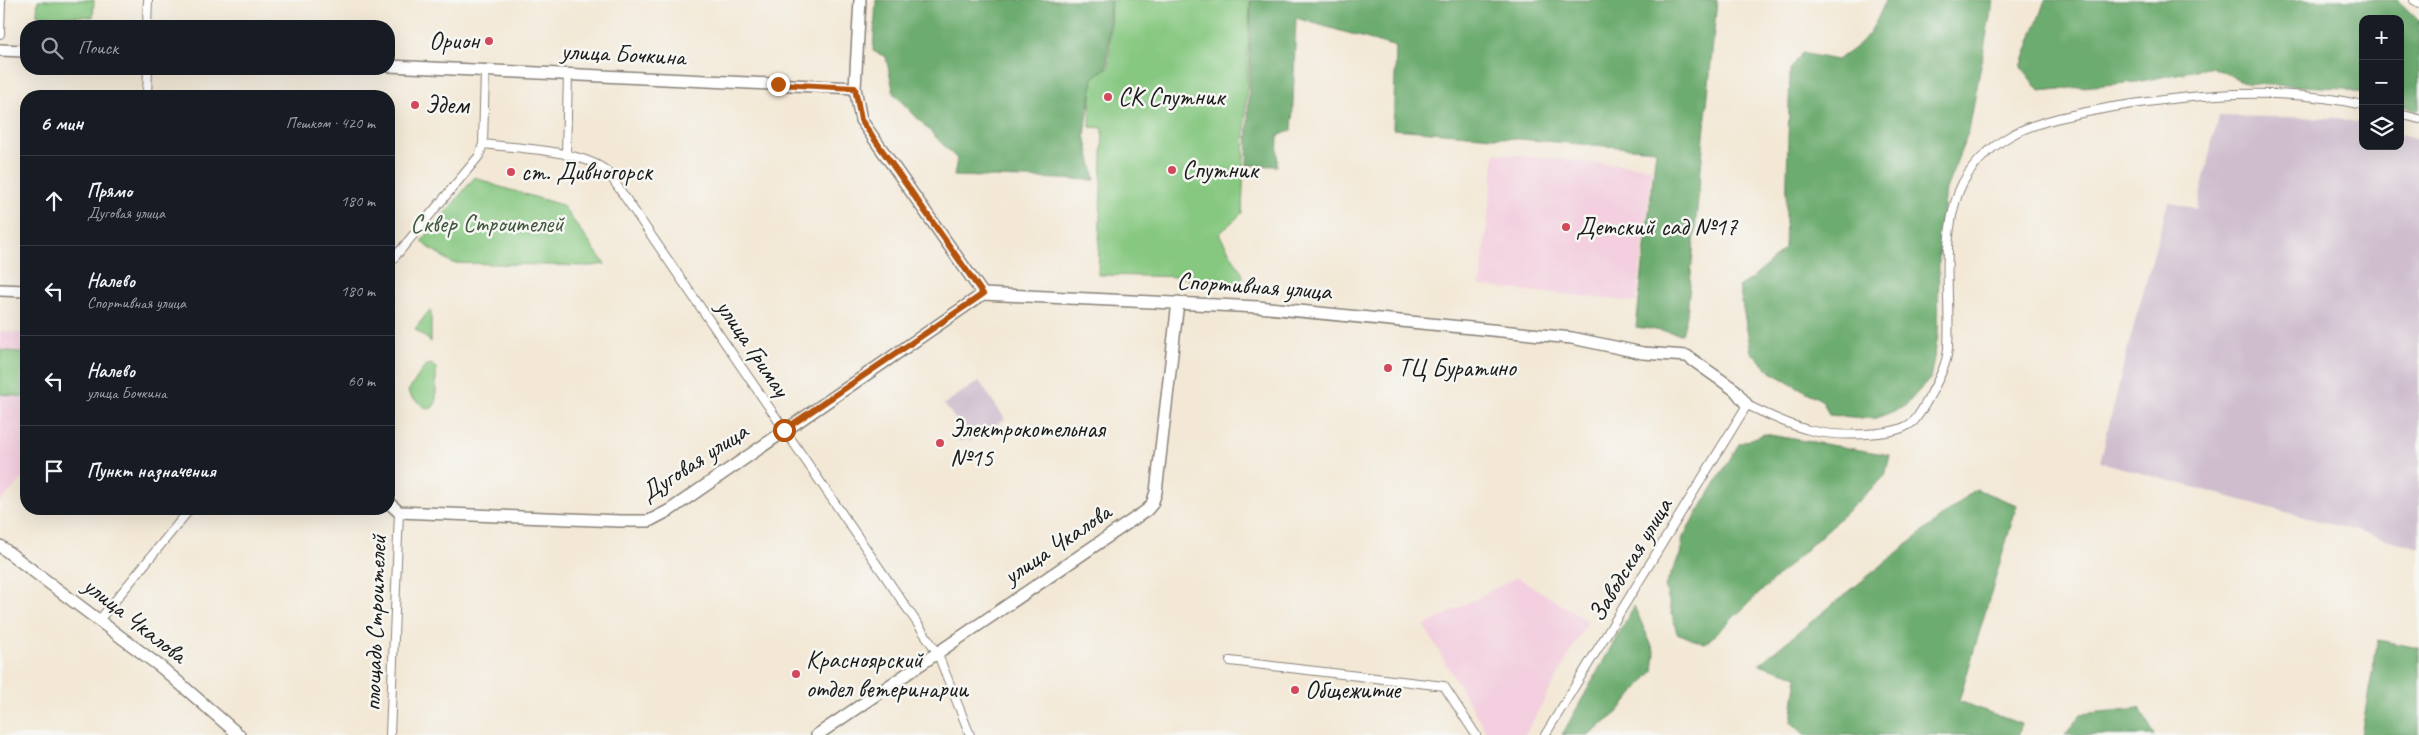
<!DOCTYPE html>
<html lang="ru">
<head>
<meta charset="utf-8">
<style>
  body { margin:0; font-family:Caveat,sans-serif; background:#242831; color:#f1f3f6 }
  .controls { position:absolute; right:15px; top:15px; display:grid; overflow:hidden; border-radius:10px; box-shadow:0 5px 20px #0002 }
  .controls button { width:45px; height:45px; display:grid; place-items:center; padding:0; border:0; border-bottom:1px solid #363941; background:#171b24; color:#f1f3f6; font:25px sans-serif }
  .stop { position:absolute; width:15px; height:15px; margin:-11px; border:4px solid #b45309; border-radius:50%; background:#fff }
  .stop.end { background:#b45309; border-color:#fff; box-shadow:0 1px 5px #0008 }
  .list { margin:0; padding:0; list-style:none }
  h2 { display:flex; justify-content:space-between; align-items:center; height:65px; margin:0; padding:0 20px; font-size:21px }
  h2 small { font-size:16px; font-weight:400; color:#9ea1a6 }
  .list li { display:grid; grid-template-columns:32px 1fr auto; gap:15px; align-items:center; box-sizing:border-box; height:90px; padding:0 20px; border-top:1px solid #363941 }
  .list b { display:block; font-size:19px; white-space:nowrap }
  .list p { margin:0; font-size:16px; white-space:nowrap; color:#9ea1a6 }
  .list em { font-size:16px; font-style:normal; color:#9ea1a6 }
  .icon { flex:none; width:28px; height:28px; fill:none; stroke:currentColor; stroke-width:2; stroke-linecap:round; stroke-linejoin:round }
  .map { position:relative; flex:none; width:2419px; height:735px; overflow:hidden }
  .search { position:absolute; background:#171b24; box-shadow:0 5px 20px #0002; left:20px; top:20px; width:375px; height:55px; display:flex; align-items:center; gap:12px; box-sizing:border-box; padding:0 18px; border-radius:20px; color:#9ea1a6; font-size:19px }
  .panel { position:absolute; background:#171b24; box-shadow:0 5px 20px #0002; left:20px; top:90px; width:375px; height:425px; border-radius:20px }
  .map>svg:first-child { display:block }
</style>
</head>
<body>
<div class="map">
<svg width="2419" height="735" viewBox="0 0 2419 735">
  <rect width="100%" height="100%" fill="#f6f6f2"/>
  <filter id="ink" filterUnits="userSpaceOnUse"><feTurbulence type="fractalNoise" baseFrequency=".02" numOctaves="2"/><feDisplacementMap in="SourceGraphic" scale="10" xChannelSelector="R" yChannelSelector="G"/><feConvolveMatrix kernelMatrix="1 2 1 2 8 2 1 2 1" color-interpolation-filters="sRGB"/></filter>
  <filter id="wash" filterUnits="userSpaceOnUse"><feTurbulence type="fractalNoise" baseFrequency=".0096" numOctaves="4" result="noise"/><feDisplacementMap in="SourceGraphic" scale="20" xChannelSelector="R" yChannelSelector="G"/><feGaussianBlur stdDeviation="1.12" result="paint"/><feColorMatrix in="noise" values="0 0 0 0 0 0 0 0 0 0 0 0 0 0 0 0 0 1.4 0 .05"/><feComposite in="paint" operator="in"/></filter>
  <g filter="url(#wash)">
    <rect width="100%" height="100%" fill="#f3e8d6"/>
    <path fill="#f3cfdf" d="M 1495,153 L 1652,168 L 1636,302 L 1480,286 Z
      M 0,331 L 26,333 L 26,475 L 0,502 Z
      M 1517,577 L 1588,621 L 1525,735 L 1488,735 L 1424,626 Z"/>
    <path fill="#cfbdce" d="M 2218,116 L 2338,118 L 2363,124 L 2363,146 L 2400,146 L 2400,134 L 2419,139 L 2419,548 L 2100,462 L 2128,347 L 2168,202 L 2197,209 Z
      M 979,381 L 1005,419 L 970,441 L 967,438 L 960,442 L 952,430 L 959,424 L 944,404 Z"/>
    <path fill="#87c881" stroke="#52724e" d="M 38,0 L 94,0 L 93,17 L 37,15 Z
      M 1111,0 L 1250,0 L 1242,213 L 1219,234 L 1242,273 L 1243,277 L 1235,286 L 1188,285 L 1189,277 L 1098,275 L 1103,128 L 1090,127 L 1092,68 L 1109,68 Z
      M 475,177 L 497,186 L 562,205 L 605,264 L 591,266 L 452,263 L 421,242 Z
      M 429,311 L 431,312 L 431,342 L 415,329 Z
      M 0,350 L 26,353 L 26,397 L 0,394 Z
      M 431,364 L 436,368 L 436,403 L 432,408 L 427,409 L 410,396 L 408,391 L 425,366 Z"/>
    <path fill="#6dac6f" stroke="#446446" d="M 876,0 L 1110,0 L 1107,67 L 1093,78 L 1085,135 L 1095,180 L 954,176 L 957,159 L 894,94 L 886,57 L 873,51 Z
      M 1251,0 L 1717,0 L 1687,315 L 1682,334 L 1636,327 L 1656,150 L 1393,129 L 1396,47 L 1296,18 L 1292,130 L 1278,136 L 1277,166 L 1247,165 Z
      M 1886,0 L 1993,0 L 1969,130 L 1946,189 L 1939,255 L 1938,336 L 1930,379 L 1904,407 L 1874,419 L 1829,415 L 1823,401 L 1771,372 L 1751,352 L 1739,286 L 1754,277 L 1785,248 L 1790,70 L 1802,53 L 1837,60 C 1867,41 1872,32 1886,0 Z
      M 2045,0 L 2398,0 L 2419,21 L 2419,110 L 2400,105 L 2400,19 L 2363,19 L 2363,94 L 2346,88 L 2248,84 L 2212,67 L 2137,82 L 2039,91 L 2021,67 Z
      M 1764,434 L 1890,455 L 1885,476 L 1705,644 L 1677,633 L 1665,586 L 1680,555 L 1683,537 L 1739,444 Z
      M 1976,489 L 2017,505 L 1959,701 L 2021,724 L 2019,735 L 1805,735 L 1791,722 L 1797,676 L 1759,664 Z
      M 1634,606 L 1655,653 L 1653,671 L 1614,716 L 1588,735 L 1562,735 Z
      M 2378,640 L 2419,648 L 2419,735 L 2361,735 Z
      M 2139,708 L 2155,735 L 2065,735 L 2081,714 Z"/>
  </g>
  <g filter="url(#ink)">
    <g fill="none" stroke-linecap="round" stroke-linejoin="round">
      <defs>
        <path id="street" d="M 2414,0 L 2419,3
          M 147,26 L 148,0
          M 0,34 L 1,0
          M 147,96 L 148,69
          M 2400,114 L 2419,119
          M 483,144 C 520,149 577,149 607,171 L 937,652 L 970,735
          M 566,155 L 568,74
          M 389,264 L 479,156 L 483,144 L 485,70
          M 100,619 L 190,509
          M 1230,661 L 1444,686 L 1476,735
          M 390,735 L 399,512
          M 1545,735 L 1747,405 C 1798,429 1820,439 1878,433 C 1889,432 1905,429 1914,421 C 1921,413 1927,401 1932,392 C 1939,378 1947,364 1948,348 C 1951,297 1940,241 1959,191 C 1968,168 1989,148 2010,136 C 2038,120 2081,113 2113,107 C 2196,94 2280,86 2363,105"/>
        <path id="secondary" d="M 860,0 L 855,88 L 861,120 L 983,294 L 1258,307 L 1572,338 L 1643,353 L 1687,356 L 1735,390 L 1747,405
          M 0,50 L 26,51
          M 389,66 L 855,88
          M 0,290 L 26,291
          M 389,503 L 399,512 L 620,521 L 649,521 L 670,510 L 983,294
          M 0,546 L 162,668 L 239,735
          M 817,735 L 1147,510 L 1152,504 L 1156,492 L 1178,302"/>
      </defs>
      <use href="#street" stroke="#888279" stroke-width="10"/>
      <use href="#secondary" stroke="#888279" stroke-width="14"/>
      <use href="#street" stroke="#fff" stroke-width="8"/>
      <use href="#secondary" stroke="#fff" stroke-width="11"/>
    </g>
  </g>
  <g fill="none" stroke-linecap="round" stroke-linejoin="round" filter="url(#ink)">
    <path stroke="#b45309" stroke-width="6" d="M 778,84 L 855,88 L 861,120 L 983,294 L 784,430"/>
  </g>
  <g fill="#d1495b" stroke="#f6f6f2" stroke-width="2">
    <circle cx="489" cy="41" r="5"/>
    <circle cx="1108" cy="97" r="5"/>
    <circle cx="415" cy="105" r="5"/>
    <circle cx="1172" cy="170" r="5"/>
    <circle cx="511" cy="172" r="5"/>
    <circle cx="1566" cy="227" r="5"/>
    <circle cx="1388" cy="368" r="5"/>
    <circle cx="940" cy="443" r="5"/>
    <circle cx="796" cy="674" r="5"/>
    <circle cx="1295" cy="690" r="5"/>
  </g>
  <g text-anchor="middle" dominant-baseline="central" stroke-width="5" stroke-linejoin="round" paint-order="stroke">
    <g font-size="25" fill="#1c1c1c" stroke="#f6f6f2" text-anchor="start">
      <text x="479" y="41" text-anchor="end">Орион</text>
      <text x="1118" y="97">СК Спутник</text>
      <text x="425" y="105">Эдем</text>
      <text x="1182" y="170">Спутник</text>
      <text x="521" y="172">ст. Дивногорск</text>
      <text x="1576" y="227">Детский сад №17</text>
      <text x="1398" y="368">ТЦ Буратино</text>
      <text x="950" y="429">Электрокотельная<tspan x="950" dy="29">№15</tspan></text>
      <text x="806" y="660">Красноярский<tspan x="806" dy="29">отдел ветеринарии</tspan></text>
      <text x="1305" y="690">Общежитие</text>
    </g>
    <g font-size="25" fill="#1c1c1c" stroke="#f6f6f2">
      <text transform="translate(623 54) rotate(3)">улица Бочкина</text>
      <text transform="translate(1254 286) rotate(4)">Спортивная улица</text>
      <text transform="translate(753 348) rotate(56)">улица Гримау</text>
      <text transform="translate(694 462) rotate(-33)">Дуговая улица</text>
      <text transform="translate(1057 544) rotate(-34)">улица Чкалова</text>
      <text transform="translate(1630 560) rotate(-59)">Заводская улица</text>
      <text transform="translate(135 620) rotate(38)">улица Чкалова</text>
      <text transform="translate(375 623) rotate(-88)">площадь Строителей</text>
    </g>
    <g font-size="25" fill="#41583f" stroke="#f6f6f2">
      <text x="487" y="224">Сквер Строителей</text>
    </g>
  </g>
</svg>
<div class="controls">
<button>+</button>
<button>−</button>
<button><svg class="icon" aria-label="layers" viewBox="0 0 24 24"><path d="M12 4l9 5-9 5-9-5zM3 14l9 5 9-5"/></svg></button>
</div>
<div class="stop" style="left:784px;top:430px"></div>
<div class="stop end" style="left:778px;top:84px"></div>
<div class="search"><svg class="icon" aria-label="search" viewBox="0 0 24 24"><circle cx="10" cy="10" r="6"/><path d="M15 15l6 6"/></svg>Поиск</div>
<section class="panel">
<h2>6 мин<small>Пешком · 420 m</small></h2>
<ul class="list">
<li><svg class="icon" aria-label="ahead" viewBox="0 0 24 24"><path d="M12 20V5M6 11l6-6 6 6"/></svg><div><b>Прямо</b><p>Дуговая улица</p></div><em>180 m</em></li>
<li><svg class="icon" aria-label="left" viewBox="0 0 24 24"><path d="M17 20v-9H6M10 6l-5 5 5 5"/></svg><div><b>Налево</b><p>Спортивная улица</p></div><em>180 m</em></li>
<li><svg class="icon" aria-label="left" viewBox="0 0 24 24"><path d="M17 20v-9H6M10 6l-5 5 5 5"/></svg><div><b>Налево</b><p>улица Бочкина</p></div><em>60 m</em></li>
<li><svg class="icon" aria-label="arrive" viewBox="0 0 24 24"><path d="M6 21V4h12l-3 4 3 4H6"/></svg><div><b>Пункт назначения</b></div></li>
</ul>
</section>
</div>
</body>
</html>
